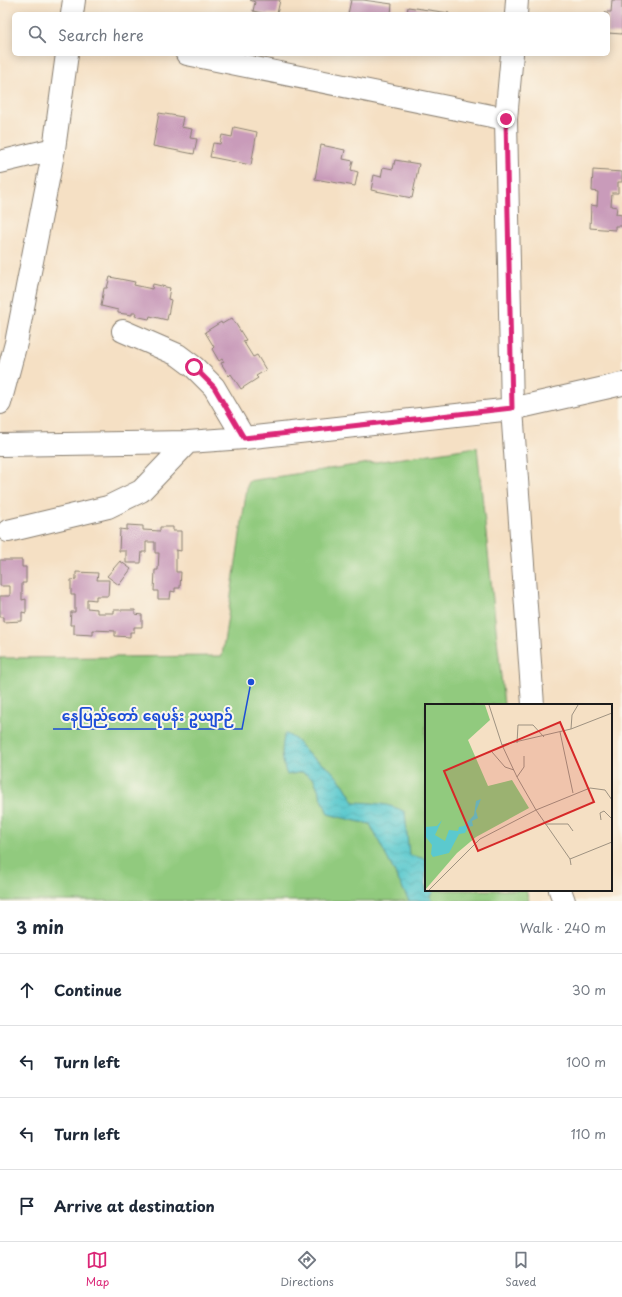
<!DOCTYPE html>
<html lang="en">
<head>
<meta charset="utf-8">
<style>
  body { margin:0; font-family:"Playpen Sans","Noto Sans Myanmar",sans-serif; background:#f2f2f3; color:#1f2937 }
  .stop { position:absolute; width:12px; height:12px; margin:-9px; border:3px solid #db2777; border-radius:50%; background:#fff }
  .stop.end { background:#db2777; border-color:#fff; box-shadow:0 1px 4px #0008 }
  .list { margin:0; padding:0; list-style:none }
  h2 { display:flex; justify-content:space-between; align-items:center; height:52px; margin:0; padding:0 16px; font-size:17px }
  h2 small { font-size:13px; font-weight:400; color:#747a83 }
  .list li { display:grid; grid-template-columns:26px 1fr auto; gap:12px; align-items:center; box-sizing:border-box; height:72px; padding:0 16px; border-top:1px solid #e0e1e3 }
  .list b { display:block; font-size:15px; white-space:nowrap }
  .list em { font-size:13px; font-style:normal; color:#747a83 }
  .icon { flex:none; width:22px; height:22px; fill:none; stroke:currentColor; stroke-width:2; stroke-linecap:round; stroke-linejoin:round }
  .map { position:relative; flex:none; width:622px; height:901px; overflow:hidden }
  .search { position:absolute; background:#fff; box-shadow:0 2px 10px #0003; left:12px; right:12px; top:12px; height:44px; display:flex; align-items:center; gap:10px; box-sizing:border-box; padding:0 14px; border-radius:6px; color:#747a83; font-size:15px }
  .sheet { height:340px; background:#fff }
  nav { display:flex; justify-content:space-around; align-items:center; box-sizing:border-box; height:56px; border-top:1px solid #e0e1e3; background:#fff; font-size:11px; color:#747a83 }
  nav a { display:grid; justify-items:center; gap:2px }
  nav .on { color:#db2777 }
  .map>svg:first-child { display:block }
</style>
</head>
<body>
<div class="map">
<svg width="622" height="901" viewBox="0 0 622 901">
  <defs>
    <pattern id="water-waves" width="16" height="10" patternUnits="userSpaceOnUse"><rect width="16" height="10" fill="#5bc9ce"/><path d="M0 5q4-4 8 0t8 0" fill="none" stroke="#4facb0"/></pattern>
  </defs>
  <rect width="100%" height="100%" fill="#fbf7ec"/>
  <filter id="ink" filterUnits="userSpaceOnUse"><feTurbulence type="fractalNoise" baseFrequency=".025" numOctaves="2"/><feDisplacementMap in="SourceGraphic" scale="8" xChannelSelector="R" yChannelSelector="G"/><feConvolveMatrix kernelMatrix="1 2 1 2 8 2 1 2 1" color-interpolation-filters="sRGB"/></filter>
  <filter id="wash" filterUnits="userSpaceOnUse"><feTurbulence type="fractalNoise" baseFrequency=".012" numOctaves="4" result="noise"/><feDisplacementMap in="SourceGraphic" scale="16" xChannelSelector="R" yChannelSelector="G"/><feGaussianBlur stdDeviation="0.9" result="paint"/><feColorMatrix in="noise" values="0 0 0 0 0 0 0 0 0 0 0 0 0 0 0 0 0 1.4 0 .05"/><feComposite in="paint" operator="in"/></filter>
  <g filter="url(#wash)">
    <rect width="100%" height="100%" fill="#f5e0c4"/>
    <path fill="#91ca7e" stroke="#56734d" d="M 477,447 L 504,705 L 426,705 L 426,890 L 526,890 L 529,901 L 0,901 L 0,658 L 222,656 L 248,481 Z"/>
    <path fill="url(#water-waves)" stroke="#3c7275" d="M 285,733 L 295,739 L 309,755 L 330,769 L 344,785 L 354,802 C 373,803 389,803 405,812 L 409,855 L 426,859 L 426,890 L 435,890 L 431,896 L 432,901 L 409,901 L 370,824 L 351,820 L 328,814 L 314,779 L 302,772 L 287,775 C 281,761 281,747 285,733 Z"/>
    <g id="blocks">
      <path fill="#c99bba" d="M 250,0 L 280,0 L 277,14 L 266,14 L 253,11 L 255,2 Z
        M 351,0 L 363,0 L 392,4 L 391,14 L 348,14 Z
        M 612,0 L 622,0 L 622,34 L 608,33 L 608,14 L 605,14 L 605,12 L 611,12 Z
        M 408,7 L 449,13 L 449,14 L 407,14 Z
        M 159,113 L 183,117 L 181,127 L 192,129 L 190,138 L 197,139 L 194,154 L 153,146 Z
        M 234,127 L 257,132 L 251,165 L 210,157 L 213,143 L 220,144 L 222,135 L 232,137 Z
        M 321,145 L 345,150 L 343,159 L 353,161 L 351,170 L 358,172 L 355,186 L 315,179 Z
        M 395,160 L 419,164 L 412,198 L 371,190 L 374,175 L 381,177 L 383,167 L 393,169 Z
        M 593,170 L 622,172 L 622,182 L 618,182 L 618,193 L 612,193 L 611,206 L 617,207 L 616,214 L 622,215 L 622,226 L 615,226 L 615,230 L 590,228 L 591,205 L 597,206 L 598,192 L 592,191 Z
        M 110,277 L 135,282 L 134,285 L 152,289 L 153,284 L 170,288 L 168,299 L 171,300 L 167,320 L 150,316 L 149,319 L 135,316 L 136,313 L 132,313 L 132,315 L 118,313 L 118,310 L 101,306 L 104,288 L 107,288 Z
        M 232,318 L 246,340 L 243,341 L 253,357 L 257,355 L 266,370 L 256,376 L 258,378 L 241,389 L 231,374 L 229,376 L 221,363 L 224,362 L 222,359 L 219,361 L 212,349 L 214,347 L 205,332 L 221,322 L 222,324 Z
        M 127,525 L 143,526 L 143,530 L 160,531 L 160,527 L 173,527 L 173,531 L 181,531 L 181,551 L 176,550 L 176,572 L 181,572 L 180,588 L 175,588 L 175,592 L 171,591 L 170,599 L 158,599 L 158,591 L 154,591 L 155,570 L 158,570 L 159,553 L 155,553 L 155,542 L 146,542 L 146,552 L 142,552 L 141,563 L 126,563 L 126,551 L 119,551 L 120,529 L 127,530 Z
        M 0,560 L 22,560 L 22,567 L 26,567 L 26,583 L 22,583 L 22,600 L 26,599 L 26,613 L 22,612 L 22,621 L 3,622 L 3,617 L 0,617 L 0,596 L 10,596 L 10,586 L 0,586 Z
        M 120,561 L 131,569 L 119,585 L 107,576 Z
        M 76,572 L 98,573 L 97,580 L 109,580 L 108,596 L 96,596 L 96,600 L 87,599 L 87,608 L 97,609 L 97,613 L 114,613 L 114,610 L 135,610 L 135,614 L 142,615 L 142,627 L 134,627 L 134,632 L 130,632 L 130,637 L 115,636 L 115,631 L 93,630 L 93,635 L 74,634 L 74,625 L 70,625 L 71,612 L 75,612 L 75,595 L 71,595 L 71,580 L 76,579 Z"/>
    </g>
  </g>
  <g filter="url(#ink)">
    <use href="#blocks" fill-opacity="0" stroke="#887e70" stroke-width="1"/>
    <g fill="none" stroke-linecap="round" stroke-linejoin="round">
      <defs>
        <path id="minor" d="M 72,14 L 74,0
          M 516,14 L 517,0
          M 187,54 L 506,119
          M 512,54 L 506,119 L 512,409 L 533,705
          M 0,162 L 54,149
          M 123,331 L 178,355 L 194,367 L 214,387 L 244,438
          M 0,403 L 16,343 L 54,149 L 67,54
          M 0,445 L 188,442 L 244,438 L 512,409 L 622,384
          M 8,531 L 108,507 L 141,491 L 188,442
          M 560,890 L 564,901"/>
      </defs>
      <use href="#minor" stroke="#887e70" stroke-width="24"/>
      <use href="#minor" stroke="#fff" stroke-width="22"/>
    </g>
  </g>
  <g fill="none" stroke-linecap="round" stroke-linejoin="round" filter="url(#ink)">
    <path stroke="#db2777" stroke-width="5" d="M 194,367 L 214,387 L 244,438 L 512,408 L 506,119"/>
  </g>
  <g transform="translate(425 704)">
    <rect width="187" height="187" fill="#f5e0c4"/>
    <path d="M 0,1 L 60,1 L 65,16 L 43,36 L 63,82 L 87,76 L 104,104 L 51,133 L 32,149 L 0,186 Z" fill="#91ca7e"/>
    <path d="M 56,95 L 51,107 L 53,114 L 47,117 L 48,122 L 43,123 L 40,129 L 34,130 L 24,149 L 8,153 L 6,150 L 7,141 L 0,132 L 0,123 L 12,122 L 17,116 L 10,131 L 20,137 L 24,126 L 33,127 L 34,123 L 39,122 L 49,111 L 51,97 Z" fill="#5bc9ce"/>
    <path fill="none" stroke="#9e9281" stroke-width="1" d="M 64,1 L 77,41 L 92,73 L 111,106 L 145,155 L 146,161M 146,25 L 147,11 L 153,1M 135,28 L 148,89M 92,39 L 93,21 L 108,21 L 119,33M 77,41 L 146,25 L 187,9M 67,48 L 80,63 L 89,66M 92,73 L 99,63 L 99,52M 176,116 L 175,109 L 179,107 L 187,115M 120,120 L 143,120 L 148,127M 145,155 L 187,138M 4,186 L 55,135 L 111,106 L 165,84 L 180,86 L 187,96"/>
    <path fill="#d62828" fill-opacity="0.15" stroke="#d62828" stroke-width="2" d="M 135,18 L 169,98 L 53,147 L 19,67 Z"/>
    <rect width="187" height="187" fill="none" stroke="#1c1c1c" stroke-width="2"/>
  </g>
  <path fill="none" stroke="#1d4ed8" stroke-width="1.5" d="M251 682L242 729H53"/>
  <circle fill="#1d4ed8" stroke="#fbf7ec" stroke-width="1.5" cx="251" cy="682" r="4"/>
  <g font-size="14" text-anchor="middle" font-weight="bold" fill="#1d4ed8" stroke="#fbf7ec" stroke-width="4" stroke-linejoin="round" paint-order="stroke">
    <text x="148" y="721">နေပြည်တော် ရေပန်း ဥယျာဉ်</text>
  </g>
</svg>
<div class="stop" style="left:194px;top:367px"></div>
<div class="stop end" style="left:506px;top:119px"></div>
<div class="search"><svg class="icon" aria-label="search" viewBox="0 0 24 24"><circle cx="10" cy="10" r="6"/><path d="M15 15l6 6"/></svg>Search here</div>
</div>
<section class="sheet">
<h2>3 min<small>Walk · 240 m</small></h2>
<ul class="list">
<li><svg class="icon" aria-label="ahead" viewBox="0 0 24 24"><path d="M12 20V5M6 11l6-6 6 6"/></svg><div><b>Continue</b></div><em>30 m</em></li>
<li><svg class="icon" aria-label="left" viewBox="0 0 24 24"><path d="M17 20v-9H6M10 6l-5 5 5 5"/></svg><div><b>Turn left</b></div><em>100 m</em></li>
<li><svg class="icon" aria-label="left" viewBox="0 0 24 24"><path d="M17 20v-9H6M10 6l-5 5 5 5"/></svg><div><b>Turn left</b></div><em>110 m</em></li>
<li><svg class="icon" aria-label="arrive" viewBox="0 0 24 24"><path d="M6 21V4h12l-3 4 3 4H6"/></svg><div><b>Arrive at destination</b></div></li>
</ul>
</section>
<nav>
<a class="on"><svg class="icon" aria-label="map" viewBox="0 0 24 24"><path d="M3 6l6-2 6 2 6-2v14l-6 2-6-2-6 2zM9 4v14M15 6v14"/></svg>Map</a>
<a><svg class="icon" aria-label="directions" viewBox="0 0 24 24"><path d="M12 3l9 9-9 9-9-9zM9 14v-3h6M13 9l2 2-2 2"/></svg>Directions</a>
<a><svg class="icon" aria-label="saved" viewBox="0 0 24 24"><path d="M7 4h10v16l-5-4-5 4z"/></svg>Saved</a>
</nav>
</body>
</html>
